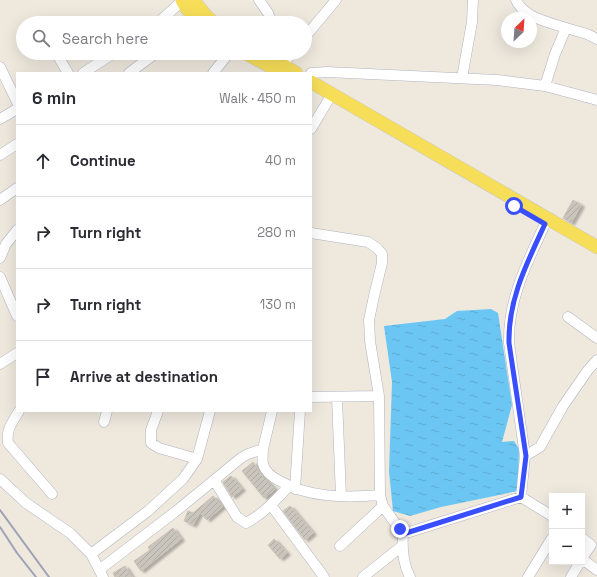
<!DOCTYPE html>
<html lang="en">
<head>
<meta charset="utf-8">
<style>
  body { margin:0; font-family:"Space Grotesk",sans-serif; background:#f2f2f3; color:#2b2b33 }
  .controls { position:absolute; right:12px; bottom:12px; display:grid; overflow:hidden; border-radius:0px; box-shadow:0 4px 16px #0002 }
  .controls button { width:36px; height:36px; display:grid; place-items:center; padding:0; border:0; border-bottom:1px solid #e1e1e2; background:#fff; color:#2b2b33; font:20px sans-serif }
  .compass { position:absolute; left:501px; top:12px; width:36px; height:36px; border-radius:50%; background:#fff; box-shadow:0 4px 16px #0002; rotate:25deg }
  .stop { position:absolute; width:12px; height:12px; margin:-9px; border:3px solid #394fff; border-radius:50%; background:#fff }
  .stop.end { background:#394fff; border-color:#fff; box-shadow:0 1px 4px #0008 }
  .list { margin:0; padding:0; list-style:none }
  h2 { display:flex; justify-content:space-between; align-items:center; height:52px; margin:0; padding:0 16px; font-size:17px }
  h2 small { font-size:13px; font-weight:400; color:#7c7c81 }
  .list li { display:grid; grid-template-columns:26px 1fr auto; gap:12px; align-items:center; box-sizing:border-box; height:72px; padding:0 16px; border-top:1px solid #e1e1e2 }
  .list b { display:block; font-size:15px; white-space:nowrap }
  .list em { font-size:13px; font-style:normal; color:#7c7c81 }
  .icon { flex:none; width:22px; height:22px; fill:none; stroke:currentColor; stroke-width:2; stroke-linecap:round; stroke-linejoin:round }
  .map { position:relative; flex:none; width:597px; height:577px; overflow:hidden }
  .search { position:absolute; background:#fff; box-shadow:0 4px 16px #0002; left:16px; top:16px; width:296px; height:44px; display:flex; align-items:center; gap:10px; box-sizing:border-box; padding:0 14px; border-radius:22px; color:#7c7c81; font-size:15px }
  .panel { position:absolute; background:#fff; box-shadow:0 4px 16px #0002; left:16px; top:72px; width:296px; height:340px; border-radius:0px }
  .map>svg:first-child { display:block }
</style>
</head>
<body>
<div class="map">
<svg width="597" height="577" viewBox="0 0 597 577">
  <defs>
    <pattern id="water-ripples" width="26" height="14" patternUnits="userSpaceOnUse"><rect width="26" height="14" fill="#6cc6f4"/><path d="M2 4q2-2 4 0t4 0M15 11q2-2 4 0t4 0" fill="none" stroke="#5eaad1"/></pattern>
    <pattern id="building-hatch" width="6" height="6" patternUnits="userSpaceOnUse"><rect width="6" height="6" fill="#c9c5bd"/><path d="M-1 1l2-2M0 6l6-6M5 7l2-2" fill="none" stroke="#ada9a3"/></pattern>
    <filter id="shadow"><feDropShadow dx="3.5" dy="2" stdDeviation="1" flood-color="#0004"/></filter>
  </defs>
  <rect width="100%" height="100%" fill="#eee8dd"/>
  <path fill="url(#water-ripples)" d="M 491,309 L 498,313 L 512,405 L 502,442 L 514,441 L 519,449 L 518,491 L 441,507 L 410,516 L 393,511 L 389,472 L 392,382 L 384,326 L 445,319 L 457,311 Z"/>
  <path fill="url(#building-hatch)" stroke="#cac4b7" filter="url(#shadow)" d="M 573,200 L 581,205 L 571,223 L 563,218 Z
    M 253,462 L 262,476 L 275,489 L 264,498 L 242,471 Z
    M 231,476 L 242,489 L 232,497 L 223,482 Z
    M 213,496 L 223,506 L 207,520 L 200,512 L 193,525 L 184,521 L 188,511 L 193,513 Z
    M 290,506 L 313,533 L 305,540 L 283,511 Z
    M 173,528 L 181,539 L 141,571 L 134,561 L 150,550 L 148,547 Z
    M 274,539 L 287,553 L 280,559 L 268,545 Z
    M 125,566 L 132,577 L 115,577 L 113,573 Z"/>
  <g fill="none" stroke-linecap="round" stroke-linejoin="round">
    <defs>
      <path id="minor" d="M 259,0 L 268,13 L 272,23
        M 516,0 C 524,18 549,22 566,28
        M 158,23 L 183,0
        M 305,37 L 336,0
        M 56,53 L 68,73
        M 0,67 L 17,102
        M 278,70 L 292,53
        M 83,73 L 114,53
        M 129,73 L 156,53
        M 213,73 L 229,53
        M 311,73 L 327,72 L 497,80 L 545,86 L 597,100
        M 462,78 L 472,22 L 473,0
        M 545,86 L 555,54 L 566,28 L 587,34 L 597,39
        M 0,119 L 17,109
        M 311,129 L 329,99
        M 0,155 L 17,144
        M 0,200 L 17,188
        M 311,233 L 368,242 L 377,248 L 382,254 L 382,263 L 374,296 L 369,320 L 370,341 L 379,396 L 380,495 L 383,506 L 403,534 C 402,548 403,564 410,577
        M 0,258 L 6,244 L 17,230
        M 0,277 L 17,316
        M 568,317 L 597,338
        M 0,364 L 17,353
        M 311,397 L 379,396
        M 337,398 L 341,496
        M 19,411 C 12,423 6,429 8,443 L 52,494
        M 158,411 L 151,430 L 151,443 L 159,448 L 197,459
        M 104,422 L 107,411
        M 263,449 C 263,454 262,460 263,464 C 265,471 272,477 278,480 C 308,498 346,498 380,495
        M 525,456 L 509,343 C 508,299 527,263 545,224
        M 0,479 L 26,503 L 70,533 L 91,554 L 103,577
        M 214,480 L 237,517 L 246,523 C 263,514 276,500 289,486
        M 295,489 L 300,411
        M 521,497 L 525,456 L 540,447 L 563,406 L 588,370 L 597,360
        M 271,505 L 324,577
        M 403,534 L 521,497 L 552,516
        M 582,538 L 591,545 L 582,558
        M 340,546 L 383,506
        M 91,554 L 148,511 L 183,479 L 197,459 L 210,411
        M 582,559 L 597,570
        M 99,570 L 175,512 L 241,458 L 248,454 L 263,449 L 272,411
        M 363,577 L 402,546
        M 528,577 L 552,538
        M 571,577 L 580,562"/>
      <path id="major" d="M 182,0 L 187,9 L 201,23
        M 193,0 L 207,17 L 214,23
        M 245,53 L 283,73
        M 277,62 L 296,73
        M 311,82 L 597,247"/>
    </defs>
    <use href="#minor" stroke="#b1b2c0" stroke-width="11"/>
    <use href="#major" stroke="#c8c8c8" stroke-width="14"/>
    <use href="#minor" stroke="#fff" stroke-width="10"/>
    <use href="#major" stroke="#f7de59" stroke-width="13"/>
    <path stroke="#9fa1b7" stroke-width="2" d="M 0,510 L 49,577
      M 0,527 L 17,553 L 36,577"/>
  </g>
  <g fill="none" stroke-linecap="round" stroke-linejoin="round">
    <path stroke="#394fff" stroke-width="5" d="M 400,529 L 403,534 L 521,497 L 526,456 L 509,343 C 508,299 527,263 545,224 L 514,206"/>
  </g>
</svg>
<div class="controls">
<button>+</button>
<button>−</button>
</div>
<svg class="compass" viewBox="-18 -18 36 36"><path d="M0-13l5 13h-10z" fill="#e53935"/><path d="M0 13l5-13h-10z" fill="#7c7c81"/></svg>
<div class="stop" style="left:514px;top:206px"></div>
<div class="stop end" style="left:400px;top:529px"></div>
<div class="search"><svg class="icon" aria-label="search" viewBox="0 0 24 24"><circle cx="10" cy="10" r="6"/><path d="M15 15l6 6"/></svg>Search here</div>
<section class="panel">
<h2>6 min<small>Walk · 450 m</small></h2>
<ul class="list">
<li><svg class="icon" aria-label="ahead" viewBox="0 0 24 24"><path d="M12 20V5M6 11l6-6 6 6"/></svg><div><b>Continue</b></div><em>40 m</em></li>
<li><svg class="icon" aria-label="right" viewBox="0 0 24 24"><path d="M7 20v-9h11M14 6l5 5-5 5"/></svg><div><b>Turn right</b></div><em>280 m</em></li>
<li><svg class="icon" aria-label="right" viewBox="0 0 24 24"><path d="M7 20v-9h11M14 6l5 5-5 5"/></svg><div><b>Turn right</b></div><em>130 m</em></li>
<li><svg class="icon" aria-label="arrive" viewBox="0 0 24 24"><path d="M6 21V4h12l-3 4 3 4H6"/></svg><div><b>Arrive at destination</b></div></li>
</ul>
</section>
</div>
</body>
</html>
